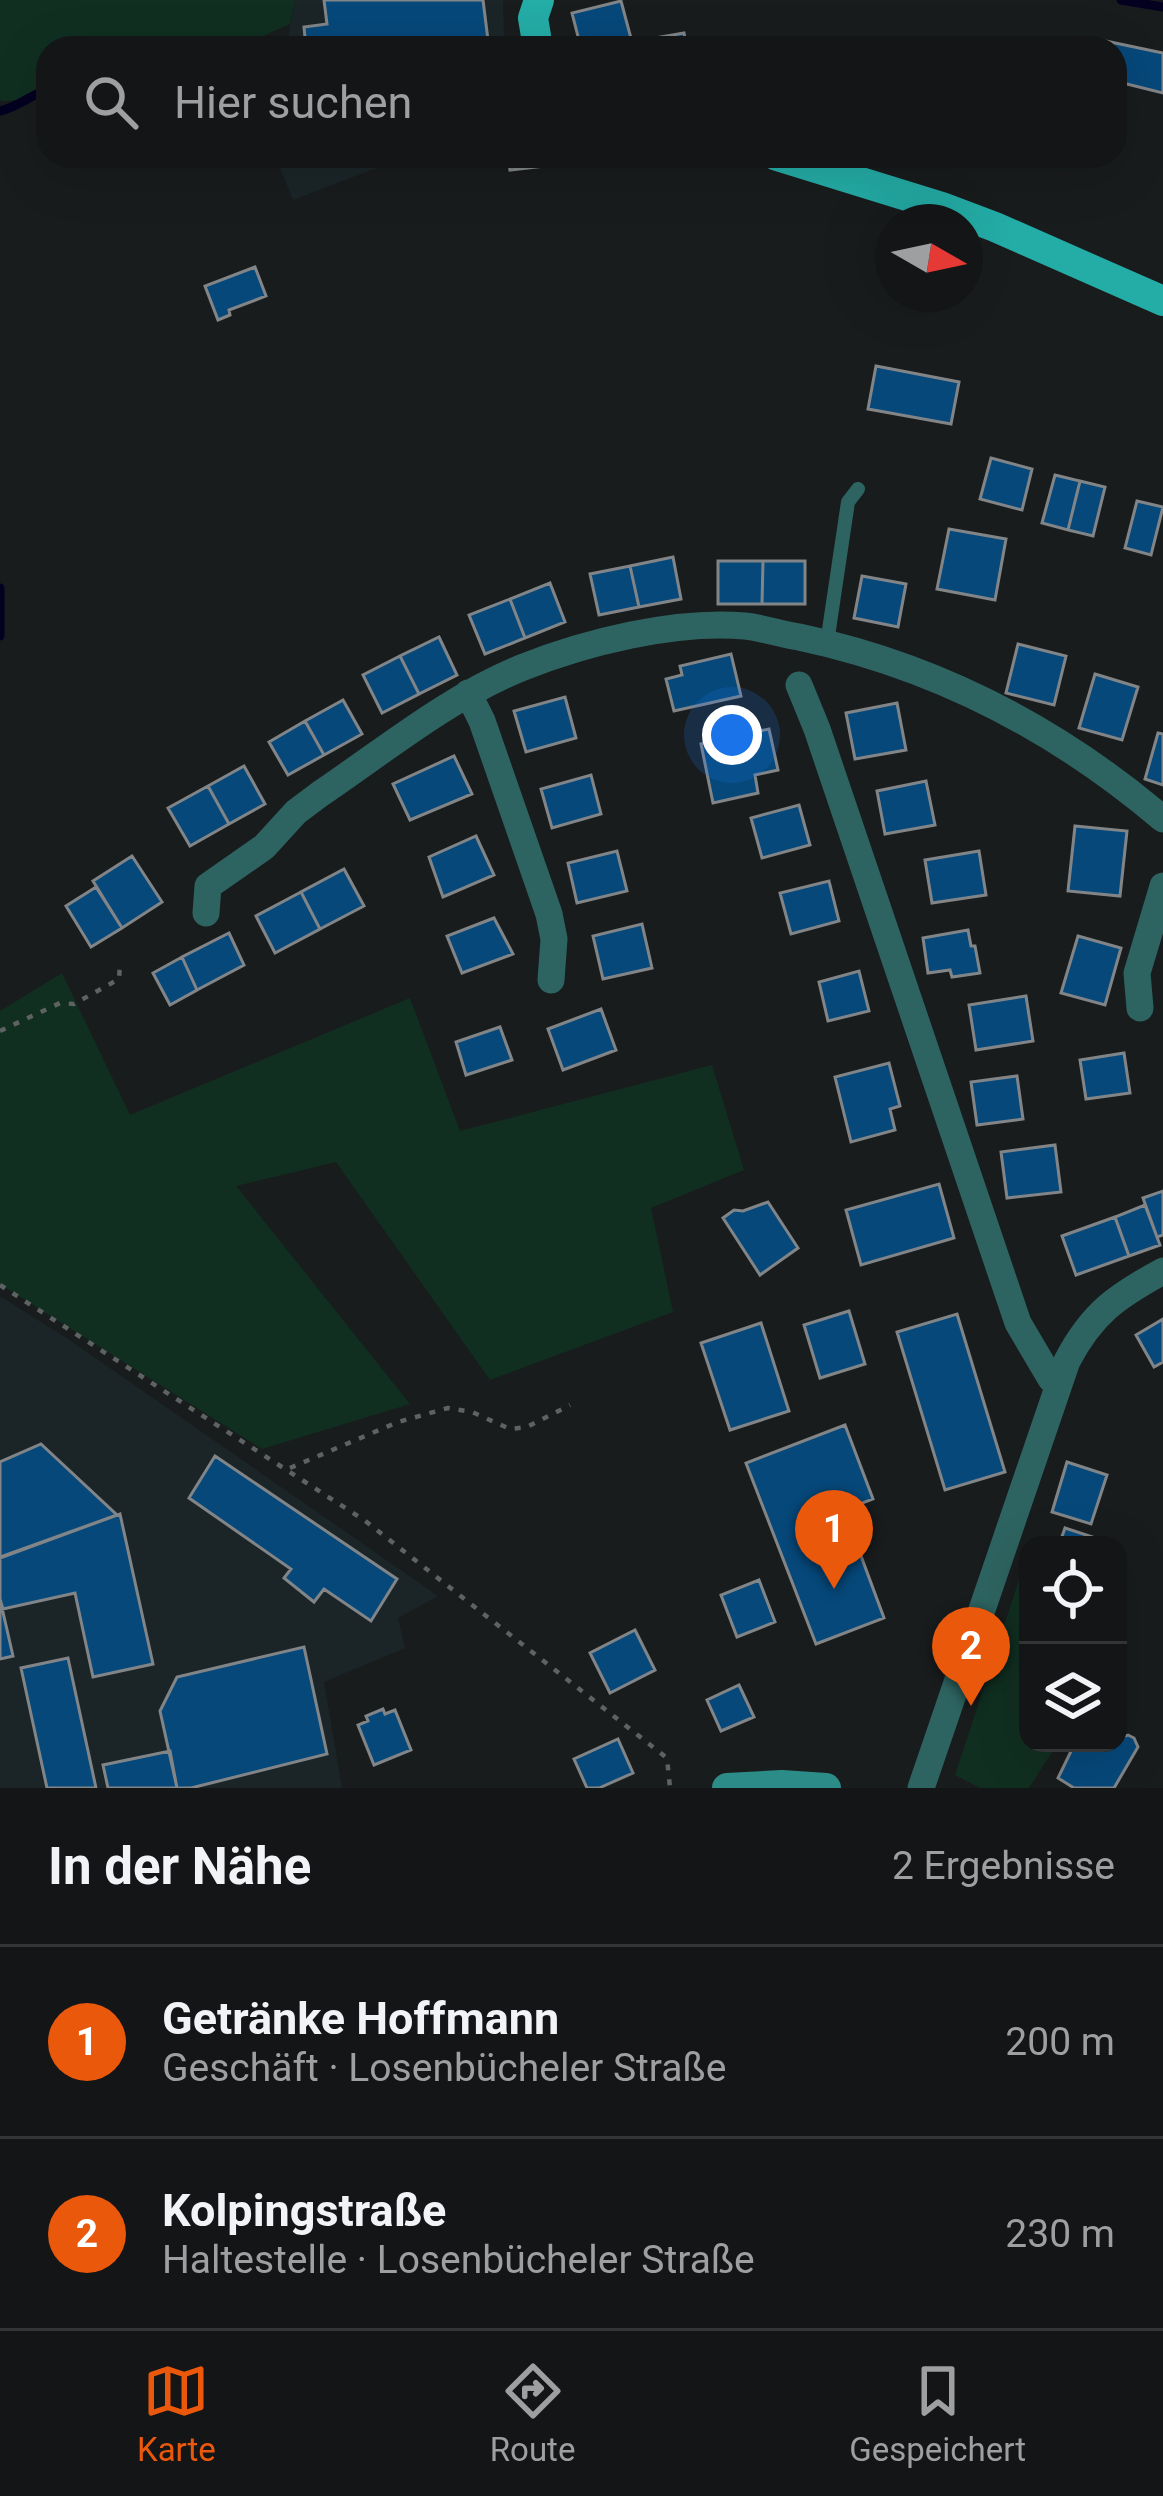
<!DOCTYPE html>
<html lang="de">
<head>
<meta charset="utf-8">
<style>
  body { margin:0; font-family:Roboto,sans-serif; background:#1c1e1f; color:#f1f3f6 }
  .controls { position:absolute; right:36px; bottom:36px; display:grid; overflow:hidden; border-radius:24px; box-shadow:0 12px 48px #0002 }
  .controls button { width:108px; height:108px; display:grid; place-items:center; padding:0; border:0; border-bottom:3px solid #323435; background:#131516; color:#f1f3f6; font:60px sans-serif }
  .compass { position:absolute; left:875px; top:204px; width:108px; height:108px; border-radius:50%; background:#131516; box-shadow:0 12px 48px #0002; rotate:99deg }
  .you { position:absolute; left:732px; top:735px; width:42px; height:42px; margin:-30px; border:9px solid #fff; border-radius:50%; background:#1a73e8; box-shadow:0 0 0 18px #1a73e833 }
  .badge { display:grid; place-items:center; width:78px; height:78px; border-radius:50%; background:#ea580c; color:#fff; font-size:39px; font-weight:700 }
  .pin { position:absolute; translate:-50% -99px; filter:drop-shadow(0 3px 6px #0008) }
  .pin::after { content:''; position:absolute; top:63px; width:42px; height:36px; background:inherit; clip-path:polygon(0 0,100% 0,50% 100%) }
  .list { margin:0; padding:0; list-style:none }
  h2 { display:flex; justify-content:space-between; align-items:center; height:156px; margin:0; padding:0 48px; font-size:51px }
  h2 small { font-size:39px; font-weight:400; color:#9d9fa1 }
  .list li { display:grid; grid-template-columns:78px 1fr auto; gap:36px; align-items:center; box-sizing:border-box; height:192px; padding:0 48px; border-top:3px solid #323435 }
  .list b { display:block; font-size:45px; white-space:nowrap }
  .list p { margin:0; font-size:39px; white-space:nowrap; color:#9d9fa1 }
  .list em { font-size:39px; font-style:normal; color:#9d9fa1 }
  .icon { flex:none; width:66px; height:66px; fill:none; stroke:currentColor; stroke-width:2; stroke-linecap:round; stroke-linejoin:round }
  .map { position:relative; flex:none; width:1163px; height:1788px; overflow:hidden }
  .search { position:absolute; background:#131516; box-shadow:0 12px 48px #0002; left:36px; right:36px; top:36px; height:132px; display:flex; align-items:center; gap:30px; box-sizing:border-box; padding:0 42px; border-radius:36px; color:#9d9fa1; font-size:45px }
  .sheet { height:540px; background:#131516 }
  nav { display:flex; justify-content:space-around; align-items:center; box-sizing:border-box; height:168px; border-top:3px solid #323435; background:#131516; font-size:33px; color:#9d9fa1 }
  nav a { display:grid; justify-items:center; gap:6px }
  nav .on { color:#ea580c }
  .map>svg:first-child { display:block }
</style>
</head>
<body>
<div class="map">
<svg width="1163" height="1788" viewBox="0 0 1163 1788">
  <rect width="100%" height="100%" fill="#191c1d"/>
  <path fill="#1b2528" d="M 295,0 L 503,0 L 504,35 L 508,48 L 286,48 Z
    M 275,156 L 408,156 L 293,200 Z
    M 0,1296 L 68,1339 L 438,1596 L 398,1618 L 405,1648 L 324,1682 L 342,1788 L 0,1788 Z"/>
  <path fill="#102f21" d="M 0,0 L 295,0 L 290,24 L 237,48 L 48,48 L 48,99 L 2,101 L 0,100 Z
    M 62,973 L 130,1115 L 410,998 L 460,1131 L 712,1065 L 744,1170 L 651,1208 L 673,1312 L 490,1380 L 336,1162 L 236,1186 L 410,1404 L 262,1449 L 0,1284 L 0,1011 Z
    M 1019,1580 L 1028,1583 L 1028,1743 L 1058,1743 L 1029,1788 L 980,1788 L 955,1775 Z"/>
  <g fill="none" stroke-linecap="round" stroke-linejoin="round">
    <path stroke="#030020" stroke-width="9" d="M 1121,0 L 1163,7
      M 0,111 C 18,107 31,95 48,89
      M 0,588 L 0,636"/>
  </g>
  <path fill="#06487a" stroke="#828587" stroke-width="3" d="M 324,0 L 483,0 L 489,48 L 306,48 L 304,27 L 327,24 Z
    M 621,1 L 632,42 L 616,45 L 617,48 L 581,48 L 572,13 Z
    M 684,33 L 687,48 L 633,48 L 632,42 Z
    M 1101,40 L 1163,53 L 1163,93 L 1115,81 L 1115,48 L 1085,48 L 1087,43 L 1099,45 Z
    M 508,156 L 570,156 L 571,163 L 510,170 Z
    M 255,267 L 266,296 L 229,310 L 230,315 L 218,320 L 205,286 Z
    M 876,366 L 959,382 L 951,424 L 868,409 Z
    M 991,458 L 1032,469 L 1022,510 L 980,499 Z
    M 1055,475 L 1080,481 L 1068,530 L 1042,523 Z
    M 1080,481 L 1105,487 L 1093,536 L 1068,530 Z
    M 1137,501 L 1163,507 L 1151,555 L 1125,548 Z
    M 949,529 L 1006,539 L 995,600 L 937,589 Z
    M 673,557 L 681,599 L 639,607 L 630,566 Z
    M 718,561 L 763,561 L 762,604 L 718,604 Z
    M 763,561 L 805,561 L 805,604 L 762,604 Z
    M 630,566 L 639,607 L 599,615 L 590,574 Z
    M 862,576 L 906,584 L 898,627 L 854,618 Z
    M 550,583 L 565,622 L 525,638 L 510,599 Z
    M 510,599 L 525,638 L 485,654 L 469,615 Z
    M 439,637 L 457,675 L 419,694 L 400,656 Z
    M 1018,644 L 1066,656 L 1054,705 L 1006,693 Z
    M 731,654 L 741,696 L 674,711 L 666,679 L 682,675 L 680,666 Z
    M 400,656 L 419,694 L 382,713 L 363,675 Z
    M 1095,674 L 1138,687 L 1122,740 L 1079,728 Z
    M 565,697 L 576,738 L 526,752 L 514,711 Z
    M 343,700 L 362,734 L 324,755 L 305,721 Z
    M 897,703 L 906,750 L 855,759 L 846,713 Z
    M 305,721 L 324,755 L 288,775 L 269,742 Z
    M 769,729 L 778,770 L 755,775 L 758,793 L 713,803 L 701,744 Z
    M 1158,733 L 1163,734 L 1163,785 L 1145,779 Z
    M 454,756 L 472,794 L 410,820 L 393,784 Z
    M 244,766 L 265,804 L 229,824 L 208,786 Z
    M 591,775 L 601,814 L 552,828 L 541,789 Z
    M 926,781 L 935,825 L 885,834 L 877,791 Z
    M 208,786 L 229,824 L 190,846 L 168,808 Z
    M 799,805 L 810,845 L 762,858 L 751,818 Z
    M 1075,826 L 1127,831 L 1120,896 L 1068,891 Z
    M 476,836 L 494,875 L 443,897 L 429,857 Z
    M 617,851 L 627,891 L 577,903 L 568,863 Z
    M 979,851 L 986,895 L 932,903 L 925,860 Z
    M 132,856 L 162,902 L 122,928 L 93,881 Z
    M 344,869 L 364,906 L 320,929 L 301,892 Z
    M 829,881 L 839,921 L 791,934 L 780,893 Z
    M 96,887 L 122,928 L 91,947 L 66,906 Z
    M 301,892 L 320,929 L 275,953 L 256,916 Z
    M 494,918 L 513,954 L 462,973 L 447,936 Z
    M 642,924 L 652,968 L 603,979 L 593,936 Z
    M 968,930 L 971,946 L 975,946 L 980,973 L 952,977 L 950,970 L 928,973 L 923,938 Z
    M 229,933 L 244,965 L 197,990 L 182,957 Z
    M 1078,936 L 1121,948 L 1105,1005 L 1061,993 Z
    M 182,957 L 197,990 L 170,1005 L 153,973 Z
    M 859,971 L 869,1011 L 828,1021 L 819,982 Z
    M 1026,996 L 1033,1041 L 976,1050 L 969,1005 Z
    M 601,1009 L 616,1050 L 563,1070 L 548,1029 Z
    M 500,1027 L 512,1060 L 466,1075 L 456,1042 Z
    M 1124,1053 L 1130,1093 L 1086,1099 L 1080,1060 Z
    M 889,1063 L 900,1106 L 890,1109 L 895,1130 L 851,1142 L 835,1077 Z
    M 1017,1076 L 1023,1119 L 977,1125 L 971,1082 Z
    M 1055,1145 L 1061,1192 L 1007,1198 L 1001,1152 Z
    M 939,1184 L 954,1238 L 861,1265 L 846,1210 Z
    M 1163,1191 L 1163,1235 L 1157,1237 L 1143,1198 Z
    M 768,1202 L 798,1248 L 760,1275 L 723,1218 L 734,1210 L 743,1211 Z
    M 1145,1205 L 1160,1245 L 1129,1256 L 1115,1217 Z
    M 1115,1217 L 1129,1256 L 1076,1275 L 1062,1236 Z
    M 849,1311 L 865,1364 L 820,1378 L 804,1325 Z
    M 957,1314 L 1005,1472 L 945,1490 L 897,1332 Z
    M 1163,1319 L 1163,1362 L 1154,1367 L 1136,1335 Z
    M 761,1323 L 789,1411 L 730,1430 L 701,1343 Z
    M 845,1425 L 873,1499 L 844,1510 L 884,1618 L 816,1644 L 746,1463 Z
    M 41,1444 L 117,1515 L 0,1557 L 0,1462 Z
    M 215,1456 L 397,1579 L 371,1621 L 324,1589 L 314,1602 L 284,1578 L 291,1569 L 189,1498 Z
    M 1067,1462 L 1107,1475 L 1091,1524 L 1052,1512 Z
    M 120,1514 L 153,1664 L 93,1677 L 75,1593 L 3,1609 L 0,1599 L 0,1558 Z
    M 1065,1528 L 1114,1544 L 1114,1545 L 1059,1545 Z
    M 759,1580 L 775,1622 L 737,1637 L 721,1595 Z
    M 0,1599 L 13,1656 L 0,1659 Z
    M 635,1630 L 655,1670 L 610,1693 L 590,1653 Z
    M 304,1647 L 327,1754 L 191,1788 L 177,1788 L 160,1711 L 177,1677 Z
    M 68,1658 L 96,1788 L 47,1788 L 21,1668 Z
    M 739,1685 L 754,1717 L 721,1731 L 707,1700 Z
    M 383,1709 L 385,1714 L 395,1710 L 411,1750 L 374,1765 L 358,1725 L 368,1721 L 366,1716 Z
    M 1128,1735 L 1134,1738 L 1138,1747 L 1114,1788 L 1074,1788 L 1058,1778 L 1075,1743 L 1118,1743 L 1119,1738 Z
    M 618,1739 L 633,1773 L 599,1788 L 587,1788 L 574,1759 Z
    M 170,1751 L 177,1788 L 108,1788 L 103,1765 Z"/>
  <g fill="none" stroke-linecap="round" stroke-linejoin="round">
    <path stroke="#5f6262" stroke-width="4.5" stroke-dasharray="6 9" stroke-linecap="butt" d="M 0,1031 L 60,1003 L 74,1004 L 119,979 L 120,964
      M 0,1285 L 364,1520 L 667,1758 L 670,1788
      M 290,1468 L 398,1422 L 448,1408 L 472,1412 L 510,1429 L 527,1427 L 570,1405"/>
    <path stroke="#2d6360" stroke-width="14" d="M 827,643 L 848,502 L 858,489"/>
    <path stroke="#2d6360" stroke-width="27" d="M 799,685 L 817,729 L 1018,1323 L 1051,1379 L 1060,1380
      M 468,693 L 482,721 L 549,914 L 554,939 L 551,980
      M 206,913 L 208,886 L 264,847 L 296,812 L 320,794 C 385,750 448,698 521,668 C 586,642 675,620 745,626 C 763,628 781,634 799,637 C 936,666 1057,729 1163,819
      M 1140,1008 L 1137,973 L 1163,886
      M 921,1788 L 1067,1361 C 1092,1313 1117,1296 1163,1271"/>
    <path stroke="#2c8c88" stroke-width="30" d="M 727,1788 L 782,1785 L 826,1788"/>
    <path stroke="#24aca6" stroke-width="30" d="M 538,48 L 533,18 L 539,0
      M 777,156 L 942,207 L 995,227 L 1163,301"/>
  </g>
</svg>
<div class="controls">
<button><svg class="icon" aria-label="locate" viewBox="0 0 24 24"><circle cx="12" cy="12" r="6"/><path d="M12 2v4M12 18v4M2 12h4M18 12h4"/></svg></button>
<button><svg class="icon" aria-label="layers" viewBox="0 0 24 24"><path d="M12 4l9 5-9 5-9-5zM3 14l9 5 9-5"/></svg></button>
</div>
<svg class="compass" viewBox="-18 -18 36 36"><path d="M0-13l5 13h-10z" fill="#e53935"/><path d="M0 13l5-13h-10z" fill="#9d9fa1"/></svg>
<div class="you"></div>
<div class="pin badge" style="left:834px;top:1589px">1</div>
<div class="pin badge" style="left:971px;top:1706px">2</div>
<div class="search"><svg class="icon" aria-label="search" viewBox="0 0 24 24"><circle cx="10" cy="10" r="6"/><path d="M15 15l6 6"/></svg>Hier suchen</div>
</div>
<section class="sheet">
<h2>In der Nähe<small>2 Ergebnisse</small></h2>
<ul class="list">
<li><span class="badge">1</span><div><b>Getränke Hoffmann</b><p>Geschäft · Losenbücheler Straße</p></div><em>200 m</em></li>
<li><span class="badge">2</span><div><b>Kolpingstraße</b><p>Haltestelle · Losenbücheler Straße</p></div><em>230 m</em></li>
</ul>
</section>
<nav>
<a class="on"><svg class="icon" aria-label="map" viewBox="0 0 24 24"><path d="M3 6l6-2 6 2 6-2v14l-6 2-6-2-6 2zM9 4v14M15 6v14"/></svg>Karte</a>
<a><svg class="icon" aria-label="directions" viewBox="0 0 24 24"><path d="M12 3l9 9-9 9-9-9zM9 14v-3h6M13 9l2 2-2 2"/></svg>Route</a>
<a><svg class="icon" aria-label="saved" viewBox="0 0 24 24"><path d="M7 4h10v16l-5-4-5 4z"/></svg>Gespeichert</a>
</nav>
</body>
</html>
